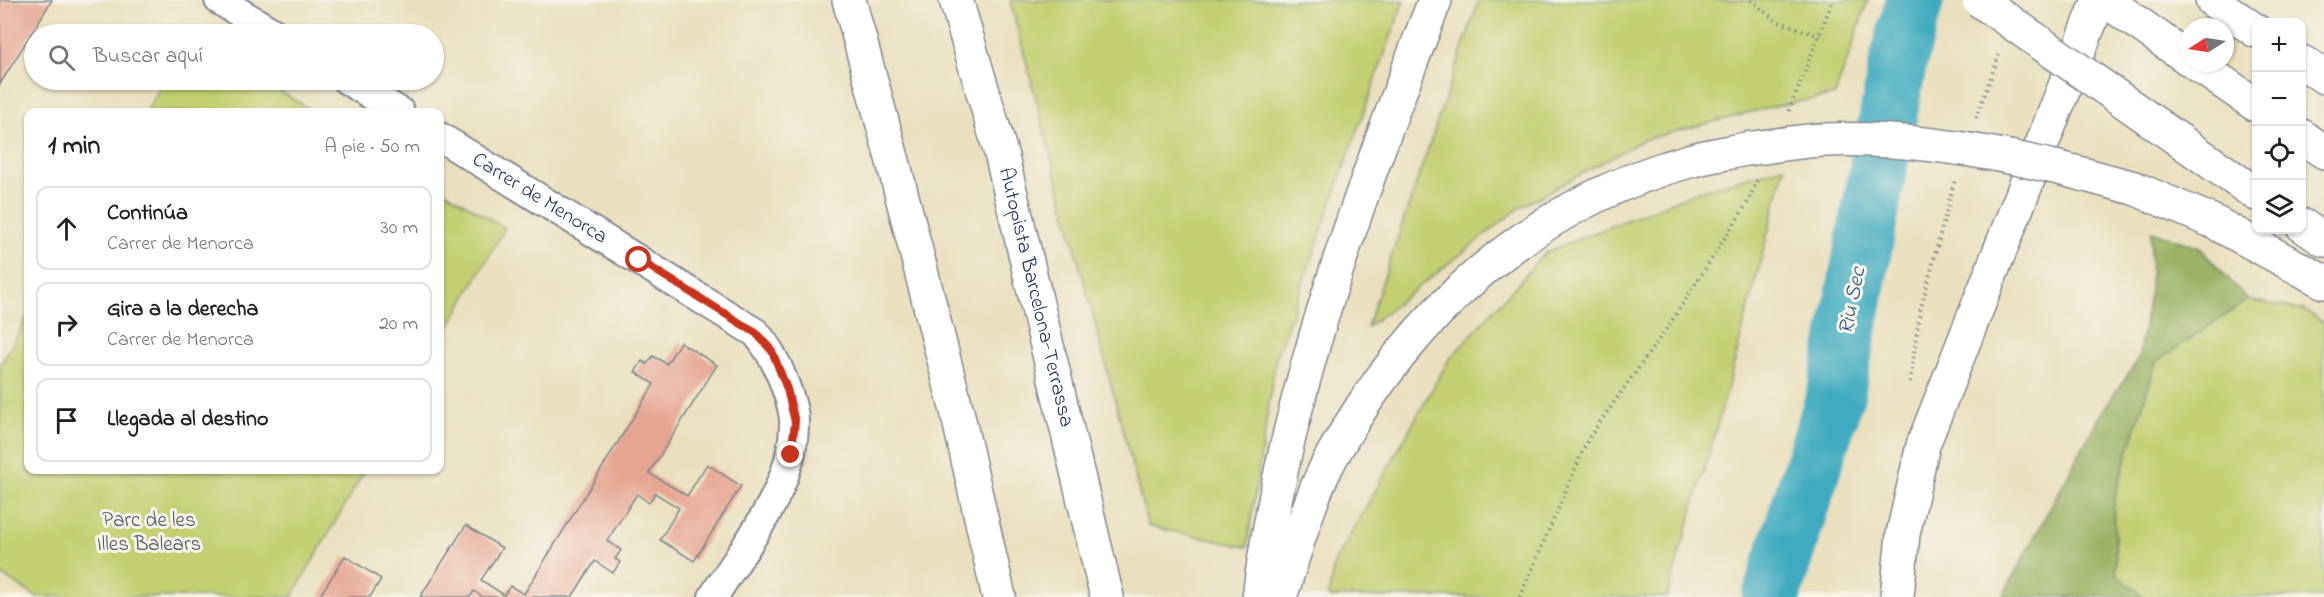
<!DOCTYPE html>
<html lang="es">
<head>
<meta charset="utf-8">
<style>
  body { margin:0; font-family:"Indie Flower",sans-serif; background:#f2f2f2; color:#202124 }
  .controls { position:absolute; right:18px; top:18px; display:grid; overflow:hidden; border-radius:12px; box-shadow:0 2px 4px #0004 }
  .controls button { width:54px; height:54px; display:grid; place-items:center; padding:0; border:0; border-bottom:2px solid #e0e0e0; background:#fff; color:#202124; font:30px sans-serif }
  .compass { position:absolute; left:2180px; top:18px; width:54px; height:54px; border-radius:50%; background:#fff; box-shadow:0 2px 4px #0004; rotate:258deg }
  .stop { position:absolute; width:18px; height:18px; margin:-14px; border:4px solid #c8321e; border-radius:50%; background:#fff }
  .stop.end { background:#c8321e; border-color:#fff; box-shadow:0 2px 6px #0008 }
  .list { margin:0; padding:0; list-style:none }
  h2 { display:flex; justify-content:space-between; align-items:center; height:78px; margin:0; padding:0 24px; font-size:26px }
  h2 small { font-size:20px; font-weight:400; color:#757577 }
  .list li { display:grid; grid-template-columns:39px 1fr auto; gap:18px; align-items:center; box-sizing:border-box; height:84px; margin:0 12px 12px; padding:0 12px; border:2px solid #e0e0e0; border-radius:12px }
  .list b { display:block; font-size:22px; white-space:nowrap }
  .list p { margin:0; font-size:20px; white-space:nowrap; color:#757577 }
  .list em { font-size:20px; font-style:normal; color:#757577 }
  .icon { flex:none; width:33px; height:33px; fill:none; stroke:currentColor; stroke-width:2; stroke-linecap:round; stroke-linejoin:round }
  .map { position:relative; flex:none; width:2324px; height:597px; overflow:hidden }
  .search { position:absolute; background:#fff; box-shadow:0 2px 4px #0004; left:24px; top:24px; width:420px; height:66px; display:flex; align-items:center; gap:15px; box-sizing:border-box; padding:0 21px; border-radius:33px; color:#757577; font-size:22px }
  .panel { position:absolute; background:#fff; box-shadow:0 2px 4px #0004; left:24px; top:108px; width:420px; height:366px; border-radius:12px }
  .map>svg:first-child { display:block }
</style>
</head>
<body>
<div class="map">
<svg width="2324" height="597" viewBox="0 0 2324 597">
  <rect width="100%" height="100%" fill="#f7f3e8"/>
  <filter id="ink" filterUnits="userSpaceOnUse"><feTurbulence type="fractalNoise" baseFrequency=".0167" numOctaves="2"/><feDisplacementMap in="SourceGraphic" scale="12" xChannelSelector="R" yChannelSelector="G"/><feConvolveMatrix kernelMatrix="1 2 1 2 8 2 1 2 1" color-interpolation-filters="sRGB"/></filter>
  <filter id="wash" filterUnits="userSpaceOnUse"><feTurbulence type="fractalNoise" baseFrequency=".008" numOctaves="4" result="noise"/><feDisplacementMap in="SourceGraphic" scale="24" xChannelSelector="R" yChannelSelector="G"/><feGaussianBlur stdDeviation="1.35" result="paint"/><feColorMatrix in="noise" values="0 0 0 0 0 0 0 0 0 0 0 0 0 0 0 0 0 1.4 0 .05"/><feComposite in="paint" operator="in"/></filter>
  <g filter="url(#wash)">
    <rect width="100%" height="100%" fill="#eae0be"/>
    <path fill="#c3cf71" stroke="#6f7f68" stroke-width="1.5" d="M 1010,0 L 1404,0 L 1276,358 L 1247,547 L 1148,526 Z
      M 1479,0 L 1868,0 L 1835,95 L 1771,107 L 1643,140 L 1521,207 L 1367,327 Z
      M 164,80 L 261,80 L 315,112 L 146,112 Z
      M 1785,167 L 1724,402 L 1667,597 L 1328,597 L 1334,564 L 1448,361 L 1546,252 L 1702,190 Z
      M 440,188 L 505,228 L 440,342 Z
      M 2248,300 L 2304,310 L 2324,323 L 2324,597 L 2144,597 L 2116,574 L 2114,499 L 2156,362 Z
      M 28,316 L 28,470 L 365,470 L 292,597 L 37,597 L 0,574 L 0,366 Z"/>
    <path fill="#9ab263" stroke="#5a7060" stroke-width="1.5" d="M 2151,231 L 2200,248 L 2248,300 L 2156,362 L 2114,498 L 2116,574 L 2144,597 L 2002,597 L 2103,410 L 2138,360 L 2150,290 Z"/>
    <g fill="none" stroke-linecap="round" stroke-linejoin="round">
      <path stroke="#41abc0" stroke-width="58" d="M 1771,597 L 1836,393 L 1899,58 L 1915,0"/>
    </g>
    <g id="blocks">
      <path fill="#e6a591" d="M 2,0 L 52,0 L 0,84 L 0,3 Z
        M 680,342 L 717,365 L 649,473 L 687,496 L 707,464 L 741,486 L 694,561 L 660,540 L 679,508 L 655,493 L 649,503 L 637,494 L 607,541 L 621,550 L 615,559 L 620,562 L 613,573 L 595,561 L 572,597 L 483,597 L 474,591 L 470,597 L 420,597 L 466,525 L 502,548 L 481,580 L 504,595 L 510,586 L 524,594 L 654,384 L 635,372 L 642,361 L 647,364 L 653,356 L 667,364 Z
        M 345,556 L 381,579 L 370,597 L 319,597 Z"/>
    </g>
  </g>
  <g filter="url(#ink)">
    <use href="#blocks" fill-opacity="0" stroke="#82888e" stroke-width="1.5"/>
    <g fill="none" stroke-linecap="round" stroke-linejoin="round">
      <defs>
        <g id="street">
          <path d="M 219,0 L 275,34"/>
          <path d="M 347,80 L 400,112"/>
          <path id="s1" d="M 440,137 L 756,333 C 769,348 776,361 783,380 C 788,393 795,411 794,425 C 793,489 746,544 713,597"/>
        </g>
        <path id="secondary" d="M 1897,597 L 1903,534 L 1923,445 L 2099,0"/>
        <g id="highway">
          <path d="M 849,0 L 895,169 L 957,411 L 999,597"/>
          <path id="s2" d="M 956,0 L 1002,157 L 1107,597"/>
          <path d="M 2105,0 L 2189,59"/>
          <path d="M 2212,0 L 2256,31"/>
          <path d="M 2302,62 L 2324,77"/>
          <path d="M 2195,63 L 2256,105"/>
          <path d="M 2102,86 L 2256,194"/>
          <path d="M 2302,136 L 2324,152"/>
          <path d="M 2063,169 L 2134,188 L 2212,221 L 2324,282"/>
          <path d="M 2302,225 L 2324,240"/>
          <path d="M 1259,597 C 1286,389 1360,194 1435,0"/>
          <path d="M 1280,597 C 1295,553 1309,497 1332,456 C 1411,314 1530,205 1689,161 C 1707,156 1727,153 1746,149"/>
        </g>
      </defs>
      <use href="#street" stroke="#82888e" stroke-width="32"/>
      <use href="#secondary" stroke="#82888e" stroke-width="36"/>
      <use href="#highway" stroke="#82888e" stroke-width="36"/>
      <path stroke="#82888e" stroke-width="4" stroke-dasharray="1.5 4.5" stroke-linecap="butt" d="M 1751,0 L 1776,21 L 1820,36
        M 1789,111 L 1833,0
        M 1976,118 L 1999,55
        M 1910,382 L 1920,311 L 1955,179
        M 1520,597 L 1588,439 L 1669,325 L 1748,202 L 1757,180"/>
      <use href="#street" stroke="#fff" stroke-width="28"/>
      <use href="#secondary" stroke="#fff" stroke-width="33"/>
      <use href="#highway" stroke="#fff" stroke-width="33"/>
      <defs>
        <path id="highway-bridge" d="M 1979,0 L 2102,86
          M 1746,149 C 1772,146 1798,141 1824,140 C 1905,137 1985,150 2063,169"/>
      </defs>
      <use href="#highway-bridge" stroke="#82888e" stroke-width="36" stroke-linecap="butt"/>
      <use href="#highway-bridge" stroke="#fff" stroke-width="33"/>
    </g>
  </g>
  <g fill="none" stroke-linecap="round" stroke-linejoin="round" filter="url(#ink)">
    <path stroke="#c8321e" stroke-width="8" d="M 639,260 L 756,333 L 772,351 L 787,389 L 795,422 L 791,455"/>
  </g>
  <g text-anchor="middle" dominant-baseline="central" stroke-width="6" stroke-linejoin="round" paint-order="stroke">
    <g font-size="21" fill="#1b2f5e" stroke="#f7f3e8">
      <text stroke="none"><textPath href="#s1" startOffset="117">Carrer de Menorca</textPath></text>
      <text stroke="none"><textPath href="#s2" startOffset="308">Autopista Barcelona-Terrassa</textPath></text>
    </g>
    <g font-size="21" fill="#455763" stroke="#f7f3e8">
      <text x="149" y="521">Parc de les<tspan x="149" dy="24">Illes Balears</tspan></text>
    </g>
    <g font-size="22" font-style="italic" fill="#285a80" stroke="#f7f3e8">
      <text transform="translate(1853 301) rotate(-79)">Riu Sec</text>
    </g>
  </g>
</svg>
<div class="controls">
<button>+</button>
<button>−</button>
<button><svg class="icon" aria-label="locate" viewBox="0 0 24 24"><circle cx="12" cy="12" r="6"/><path d="M12 2v4M12 18v4M2 12h4M18 12h4"/></svg></button>
<button><svg class="icon" aria-label="layers" viewBox="0 0 24 24"><path d="M12 4l9 5-9 5-9-5zM3 14l9 5 9-5"/></svg></button>
</div>
<svg class="compass" viewBox="-18 -18 36 36"><path d="M0-13l5 13h-10z" fill="#e53935"/><path d="M0 13l5-13h-10z" fill="#757577"/></svg>
<div class="stop" style="left:639px;top:260px"></div>
<div class="stop end" style="left:791px;top:455px"></div>
<div class="search"><svg class="icon" aria-label="search" viewBox="0 0 24 24"><circle cx="10" cy="10" r="6"/><path d="M15 15l6 6"/></svg>Buscar aquí</div>
<section class="panel">
<h2>1 min<small>A pie · 50 m</small></h2>
<ul class="list">
<li><svg class="icon" aria-label="ahead" viewBox="0 0 24 24"><path d="M12 20V5M6 11l6-6 6 6"/></svg><div><b>Continúa</b><p>Carrer de Menorca</p></div><em>30 m</em></li>
<li><svg class="icon" aria-label="right" viewBox="0 0 24 24"><path d="M7 20v-9h11M14 6l5 5-5 5"/></svg><div><b>Gira a la derecha</b><p>Carrer de Menorca</p></div><em>20 m</em></li>
<li><svg class="icon" aria-label="arrive" viewBox="0 0 24 24"><path d="M6 21V4h12l-3 4 3 4H6"/></svg><div><b>Llegada al destino</b></div></li>
</ul>
</section>
</div>
</body>
</html>
